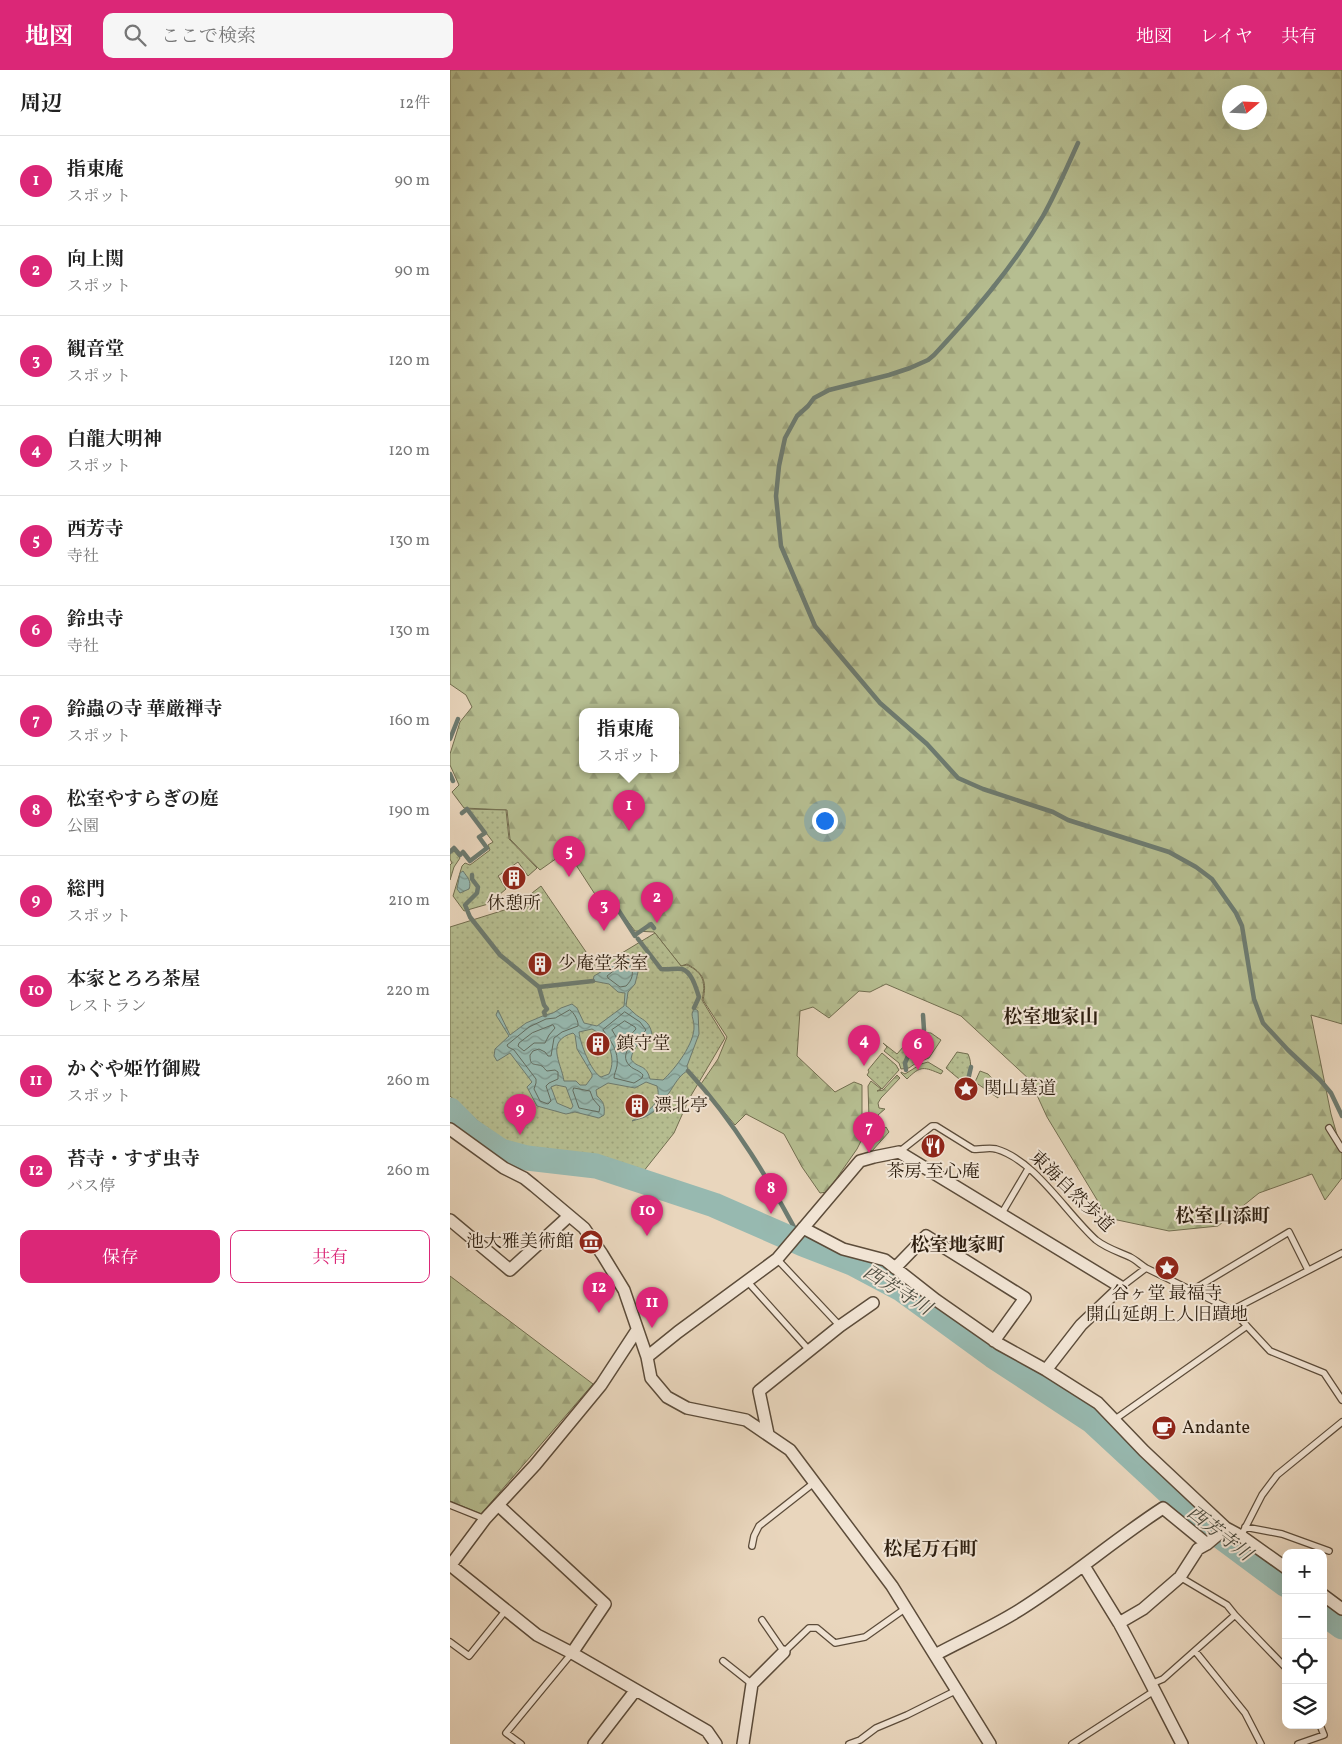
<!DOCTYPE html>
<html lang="ja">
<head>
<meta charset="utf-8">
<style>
  body { margin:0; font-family:Vollkorn,"Noto Serif JP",serif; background:#f6f6f6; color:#222 }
  .controls { position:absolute; right:15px; bottom:15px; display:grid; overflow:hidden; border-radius:10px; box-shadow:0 5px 20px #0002 }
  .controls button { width:45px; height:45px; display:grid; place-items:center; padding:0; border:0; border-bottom:1px solid #e0e0e0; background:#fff; color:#222; font:25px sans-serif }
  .compass { position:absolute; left:772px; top:15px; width:45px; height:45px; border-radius:50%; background:#fff; box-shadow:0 5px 20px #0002; rotate:71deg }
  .you { position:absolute; left:374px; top:750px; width:18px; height:18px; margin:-12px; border:4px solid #fff; border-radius:50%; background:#1a73e8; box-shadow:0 0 0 8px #1a73e833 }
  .badge { display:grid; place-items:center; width:32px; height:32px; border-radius:50%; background:#db2777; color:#fff; font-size:16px; font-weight:700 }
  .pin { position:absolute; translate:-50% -41px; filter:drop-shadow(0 1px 2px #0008) }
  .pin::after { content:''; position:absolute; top:26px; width:18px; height:15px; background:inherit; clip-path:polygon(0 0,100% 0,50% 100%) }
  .popup { position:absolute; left:129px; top:638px; width:100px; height:65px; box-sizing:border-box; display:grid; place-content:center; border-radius:10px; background:#fff; filter:drop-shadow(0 1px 4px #0005); font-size:16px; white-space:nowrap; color:#767676 }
  .popup b { font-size:19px; color:#222 }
  .popup::after { content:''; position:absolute; left:50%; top:100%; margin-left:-10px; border:10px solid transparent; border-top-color:#fff }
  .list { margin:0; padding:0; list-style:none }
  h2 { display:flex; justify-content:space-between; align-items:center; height:65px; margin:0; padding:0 20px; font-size:21px }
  h2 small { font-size:16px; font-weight:400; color:#767676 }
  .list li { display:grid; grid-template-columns:32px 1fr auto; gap:15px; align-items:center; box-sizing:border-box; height:90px; padding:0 20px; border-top:1px solid #e0e0e0 }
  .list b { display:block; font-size:19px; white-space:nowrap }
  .list p { margin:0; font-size:16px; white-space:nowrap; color:#767676 }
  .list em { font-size:16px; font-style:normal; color:#767676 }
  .actions { display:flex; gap:10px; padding:15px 20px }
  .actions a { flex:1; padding:11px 0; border:1px solid #db2777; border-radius:10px; text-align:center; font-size:18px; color:#db2777 }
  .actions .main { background:#db2777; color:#fff }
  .icon { flex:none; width:28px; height:28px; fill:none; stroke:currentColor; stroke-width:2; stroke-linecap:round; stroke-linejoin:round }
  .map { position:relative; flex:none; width:892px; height:1674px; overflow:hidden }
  header { display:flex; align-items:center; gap:30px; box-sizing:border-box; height:70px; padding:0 25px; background:#db2777; color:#fff }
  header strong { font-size:24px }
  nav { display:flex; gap:28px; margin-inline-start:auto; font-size:18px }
  .search { width:350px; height:45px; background:#f6f6f6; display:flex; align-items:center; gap:12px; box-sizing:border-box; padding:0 18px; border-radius:10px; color:#767676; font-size:19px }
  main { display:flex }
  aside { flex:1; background:#fff }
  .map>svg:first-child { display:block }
</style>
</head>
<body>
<header>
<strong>地図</strong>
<div class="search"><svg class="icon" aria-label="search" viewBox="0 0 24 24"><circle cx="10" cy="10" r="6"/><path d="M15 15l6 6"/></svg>ここで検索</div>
<nav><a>地図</a><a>レイヤ</a><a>共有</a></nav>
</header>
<main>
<aside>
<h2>周辺<small>12件</small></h2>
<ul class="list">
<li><span class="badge">1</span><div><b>指東庵</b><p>スポット</p></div><em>90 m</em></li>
<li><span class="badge">2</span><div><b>向上関</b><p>スポット</p></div><em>90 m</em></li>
<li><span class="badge">3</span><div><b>観音堂</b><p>スポット</p></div><em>120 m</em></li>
<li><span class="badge">4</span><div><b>白龍大明神</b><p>スポット</p></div><em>120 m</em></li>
<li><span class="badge">5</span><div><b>西芳寺</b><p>寺社</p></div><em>130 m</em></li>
<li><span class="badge">6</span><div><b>鈴虫寺</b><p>寺社</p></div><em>130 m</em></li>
<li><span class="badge">7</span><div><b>鈴蟲の寺 華厳禅寺</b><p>スポット</p></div><em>160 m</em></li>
<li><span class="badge">8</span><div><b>松室やすらぎの庭</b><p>公園</p></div><em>190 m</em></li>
<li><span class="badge">9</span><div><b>総門</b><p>スポット</p></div><em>210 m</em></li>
<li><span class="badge">10</span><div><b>本家とろろ茶屋</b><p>レストラン</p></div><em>220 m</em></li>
<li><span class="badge">11</span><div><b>かぐや姫竹御殿</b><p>スポット</p></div><em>260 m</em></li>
<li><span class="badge">12</span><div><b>苔寺・すず虫寺</b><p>バス停</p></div><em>260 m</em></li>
</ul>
<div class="actions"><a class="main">保存</a><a>共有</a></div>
</aside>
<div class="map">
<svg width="892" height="1674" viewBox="0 0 892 1674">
  <defs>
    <pattern id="forest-firs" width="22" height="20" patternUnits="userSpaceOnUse" patternTransform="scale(1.25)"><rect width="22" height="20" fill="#b6be91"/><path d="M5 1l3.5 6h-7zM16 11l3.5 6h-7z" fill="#9da37c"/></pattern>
    <pattern id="cemetery-stones" width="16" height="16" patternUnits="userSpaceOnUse" patternTransform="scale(1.25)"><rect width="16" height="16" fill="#b6be91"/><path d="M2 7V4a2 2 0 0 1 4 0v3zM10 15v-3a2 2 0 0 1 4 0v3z" fill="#9da37c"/></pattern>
    <pattern id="park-dots" width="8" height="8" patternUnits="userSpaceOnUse" patternTransform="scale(1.25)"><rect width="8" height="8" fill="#b6be91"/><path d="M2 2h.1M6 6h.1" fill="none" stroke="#9da37c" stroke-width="1.8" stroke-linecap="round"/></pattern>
    <pattern id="water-waves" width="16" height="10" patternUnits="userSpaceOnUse" patternTransform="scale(1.25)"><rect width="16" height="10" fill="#97b9b0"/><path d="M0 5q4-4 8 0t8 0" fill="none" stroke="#7c968e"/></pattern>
  </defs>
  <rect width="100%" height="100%" fill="#e9d6bd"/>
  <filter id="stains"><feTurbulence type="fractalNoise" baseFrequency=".004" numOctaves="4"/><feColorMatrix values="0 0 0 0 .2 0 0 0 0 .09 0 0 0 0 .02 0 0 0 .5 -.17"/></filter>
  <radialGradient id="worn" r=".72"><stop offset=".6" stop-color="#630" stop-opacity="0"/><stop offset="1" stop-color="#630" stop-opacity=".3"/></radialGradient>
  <path fill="url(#forest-firs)" stroke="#726e50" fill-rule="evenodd" d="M 0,0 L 892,0 L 892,954 L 861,945 L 881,1044 L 892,1082 L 892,1108 L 875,1130 L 862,1104 L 809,1123 L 768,1156 L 719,1161 L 658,1148 L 597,1047 L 580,1010 L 511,946 L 436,914 L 420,922 L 409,921 L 379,948 L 363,937 L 350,941 L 347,986 L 385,1022 L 404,1012 L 412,1015 L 412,1069 L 407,1079 L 377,1122 L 370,1123 L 352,1097 L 334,1064 L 296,1044 L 285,1055 L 251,1014 L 268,989 L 277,967 L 253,930 C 257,912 254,903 237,894 L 231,896 L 204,862 L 185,861 L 159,827 L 150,832 L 117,781 L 90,800 L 60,769 L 57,740 L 14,738 L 2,722 L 9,715 L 0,695 L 0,684 L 10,652 L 22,637 L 16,625 L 0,614 ZM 779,22 L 809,22 L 809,52 L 779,52 ZM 133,642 L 225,642 L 225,700 L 133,700 Z
    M 478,992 L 493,1001 L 491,1004 C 474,997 471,995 457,1009 L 451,1003 L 451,1002 L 455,1004 L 471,994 Z
    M 447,1005 L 450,1008 L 431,1028 L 428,1033 L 429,1038 L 435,1039 L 428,1045 L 431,1051 L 424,1058 L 428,1063 L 436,1057 L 439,1062 L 422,1081 L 420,1081 L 418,1016 L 421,1011 L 431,1019 L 427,1021 L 433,1020 Z
    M 0,1206 L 143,1314 L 31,1444 L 0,1431 Z"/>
  <path fill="url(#cemetery-stones)" stroke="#726e50" d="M 530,1001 L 538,1004 L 549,1016 L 548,1028 L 525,1012 Z"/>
  <path fill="url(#park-dots)" stroke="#726e50" d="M 18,739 L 56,740 L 59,769 L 87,798 L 78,806 L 68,792 L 48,806 L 56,819 L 49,825 L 52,830 L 14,841 L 3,826 L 12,796 L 15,793 L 20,795 L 40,780 L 38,775 L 43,772 Z
    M 4,781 L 10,788 L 4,797 L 0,810 L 0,795 L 2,793 L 0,789 L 0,783 Z
    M 91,816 L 147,898 L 205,863 L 231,896 L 237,895 C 254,903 256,913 252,930 L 275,968 L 239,1029 L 224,1063 L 193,1102 L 141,1089 L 81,1081 L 56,1076 L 0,1026 L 0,857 L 64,837 Z
    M 467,962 L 481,963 L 491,970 L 479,988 L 466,993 L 459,998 L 451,999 L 449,993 L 434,981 L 437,977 L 433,973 L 447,984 L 454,976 L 462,973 L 462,967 Z
    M 507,982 L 518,984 C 523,994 520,1005 515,1014 L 496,998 Z
    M 432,983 L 446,995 L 449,1000 L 432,1019 L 417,1005 L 419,1002 L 418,1000 Z"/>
  <path fill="url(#water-waves)" stroke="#6d7b70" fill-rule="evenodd" d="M 13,801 C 17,807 22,811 19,819 L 10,823 L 7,819 L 10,803 Z
    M 177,888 L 185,892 L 188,902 L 185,914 L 178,922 L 176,936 C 179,938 181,940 183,942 C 192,951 199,949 202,964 C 191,970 183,977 181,989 C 187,999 196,993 200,1009 L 213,1010 C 225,999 245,973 244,956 C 244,952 242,947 242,944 L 244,938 L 248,941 L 249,964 L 237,996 L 238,1001 C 225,1005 217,1035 200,1044 C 195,1048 188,1049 182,1051 C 195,1042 213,1035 207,1016 L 196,1012 L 185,1018 L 158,1013 L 146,1020 L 147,1026 C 154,1032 155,1036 154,1045 L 149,1048 L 125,1042 L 116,1044 L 87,1036 L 77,1017 L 82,1012 L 60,983 L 47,991 L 44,986 L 45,979 L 59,966 L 46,945 L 48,940 L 60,965 L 76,953 L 95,945 L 103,943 L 111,938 L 122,934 L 127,938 L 134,953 L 147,956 L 174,936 L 175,923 L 168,922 L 159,914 L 143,911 L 144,906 L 169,891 ZM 142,959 C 158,967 167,988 159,1004 L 151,1007 C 141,1002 130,973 129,962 ZM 123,963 L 125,965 L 127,979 L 142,1004 L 142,1007 L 136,1015 L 130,1015 L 126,1011 L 114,1011 C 111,992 95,971 123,963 ZM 106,1015 L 116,1017 L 123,1036 L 121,1039 L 107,1033 L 101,1017 Z"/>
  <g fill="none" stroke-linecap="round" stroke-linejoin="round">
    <path stroke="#626c60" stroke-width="1" d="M 177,893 L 181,896 C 184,904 182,910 176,916 L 170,917 L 158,908 L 157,906 L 171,895 Z
      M 120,940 C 124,942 129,952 128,956 L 112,962 L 104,968 L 101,986 L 98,986 L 95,982 L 89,979 L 83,981 L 80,985 C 80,997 84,993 92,996 C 94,997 95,1000 97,1001 L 105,1000 L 108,1002 L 108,1009 L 99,1013 L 96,1016 L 101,1031 L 98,1034 L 90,1031 L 84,1019 L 86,1013 L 86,1009 L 64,980 L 58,977 L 57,975 L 79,957 L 96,949 L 105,948 Z
      M 175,942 L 190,952 L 196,960 C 189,968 166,983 180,996 C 184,1000 189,1000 193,1005 L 192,1008 L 184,1013 L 164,1008 C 164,1004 166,1001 167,996 C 169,981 161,971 153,960 Z
      M 175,951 L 185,957 L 186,959 L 171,975 L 162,960 Z
      M 103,955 L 105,958 L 99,965 L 95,973 L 84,973 L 74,981 L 68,976 L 69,973 L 82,963 Z
      M 124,1018 L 140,1021 L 143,1029 L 150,1037 L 149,1042 L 129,1038 L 123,1021 Z"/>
    <path stroke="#6d7b70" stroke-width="4.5" d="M 628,73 C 617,97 606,123 593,146 C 563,197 524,242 484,285 L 478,290 L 460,298 L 439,305 L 379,320 L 364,328 L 358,336 L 347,346 L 335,368 L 329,396 L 326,426 L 331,476 L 365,556 L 430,633 L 477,674 L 508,708 L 533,719 L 603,742 L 618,750 L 719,782 L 746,797 L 762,809 L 786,843 L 792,856 L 804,929 L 813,953 L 838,980 L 870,1010 L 881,1023 L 892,1046
      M 0,669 L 8,649
      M 0,704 L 3,711
      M 0,782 L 4,778 L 10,785 L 13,782 L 20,791 L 37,778 L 29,767 L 35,763 L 17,739 L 12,743
      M 22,805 L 22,809 L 28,817 L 27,823 L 15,835 L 20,847 L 50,885 L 89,917 L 94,935 L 97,939 L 94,942 L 95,945
      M 167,838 L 185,866
      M 185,865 L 201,854 L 204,858
      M 188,869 L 211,899 C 217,900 226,898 232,899 C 242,902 246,918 249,927 L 244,938
      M 89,917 L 143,911
      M 473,945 L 474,960
      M 456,1000 L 455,993 L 458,986
      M 238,1001 C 285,1052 321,1113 353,1174
      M 513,1018 L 518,1010 L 521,997"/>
    <path stroke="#97b9b0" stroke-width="25" d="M 0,1040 L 20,1060 L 51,1081 L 77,1088 L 146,1096 L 264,1135 L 353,1174 L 402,1193 L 451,1219 L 543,1286 L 642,1351 L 751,1452 L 836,1515
      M 873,1543 L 892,1557"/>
    <defs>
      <path id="lane" d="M 879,1058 L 892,1079
        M 449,1082 L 482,1056 L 486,1056 L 523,1079 C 531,1080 538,1077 546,1079 C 585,1090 616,1143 646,1170 C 656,1178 669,1182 680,1187 C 686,1190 691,1195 696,1198
        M 552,1143 L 578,1099
        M 327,1189 L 390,1256
        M 297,1211 L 359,1280
        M 671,1217 L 696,1198 L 782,1240 L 820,1281 L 874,1303 L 892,1330
        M 741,1221 L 839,1162 L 858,1200
        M 782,1240 L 892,1183
        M 664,1350 L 797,1256
        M 0,1435 L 35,1449
        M 795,1457 L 832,1464 L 879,1481
        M 791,1466 L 812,1425 L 827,1405 L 892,1352
        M 302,1476 L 304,1466 L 309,1456 L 365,1412
        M 730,1507 L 777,1535 L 785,1545
        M 312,1550 L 334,1582 L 359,1558 L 367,1558 L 385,1573 L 415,1567 L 456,1538
        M 0,1572 L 19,1586 L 56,1540
        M 745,1581 L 795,1643 L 811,1674
        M 273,1591 L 302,1614
        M 701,1614 L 713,1609 L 785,1545 L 836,1598
        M 71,1674 L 56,1663 L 122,1583
        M 399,1674 L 410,1670 L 426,1658 L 457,1645 L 507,1620
        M 622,1674 L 704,1621
        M 848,1674 L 874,1665 L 870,1655"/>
      <path id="street" d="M 0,1059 L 54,1098 L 74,1108 L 84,1116 L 134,1158 L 152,1184 L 174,1220 L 197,1287 L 201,1308 L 217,1327 L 237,1338 L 296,1350 L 340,1380 L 442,1516 L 540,1674
        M 0,1150 L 60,1200 L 119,1146
        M 353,1158 L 393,1179 L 435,1190 L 486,1230 L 549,1274 L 596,1300 L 648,1333 L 694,1381 L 776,1458 L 791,1466 L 836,1498
        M 445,1198 L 476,1166 L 575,1228 L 544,1271
        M 197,1287 L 228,1262 L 327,1189 L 410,1091 L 424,1087 L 449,1082 L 671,1217 L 631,1255 L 596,1300
        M 318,1364 L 309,1321 L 390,1256 L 423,1233
        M 48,1435 L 155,1534 L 122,1583
        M 0,1495 L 87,1565 L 122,1583 L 257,1661 L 266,1674
        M 0,1496 L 35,1449 L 85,1395 L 151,1315 L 187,1260
        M 634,1496 L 669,1553
        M 873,1525 L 892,1539
        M 485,1585 C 511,1571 538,1559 563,1544 C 616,1512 662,1471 713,1438 L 757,1474
        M 144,1674 L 185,1621
        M 293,1674 L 302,1614 L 334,1582
        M 732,1674 C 711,1634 691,1593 669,1553 L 693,1539 L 730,1507 L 748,1479 L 757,1474 L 776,1458"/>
    </defs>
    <use href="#lane" stroke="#5c4c3a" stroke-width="8"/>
    <use href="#street" stroke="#5c4c3a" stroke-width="14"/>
    <use href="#lane" stroke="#f1e4d4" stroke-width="5.5"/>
    <use href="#street" stroke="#f1e4d4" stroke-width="11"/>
  </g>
  <defs>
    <symbol id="building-disc" viewBox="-11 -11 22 22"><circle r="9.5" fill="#8f2418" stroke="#f1e4d4"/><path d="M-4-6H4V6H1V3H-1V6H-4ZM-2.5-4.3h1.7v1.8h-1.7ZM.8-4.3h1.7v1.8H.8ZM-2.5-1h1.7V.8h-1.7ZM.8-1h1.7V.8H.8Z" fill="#fff"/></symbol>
    <symbol id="sight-disc" viewBox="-11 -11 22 22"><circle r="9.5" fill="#8f2418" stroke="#f1e4d4"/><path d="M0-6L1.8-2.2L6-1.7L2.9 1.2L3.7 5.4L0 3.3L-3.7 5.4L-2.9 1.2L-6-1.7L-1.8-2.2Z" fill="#fff"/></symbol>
    <symbol id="restaurant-disc" viewBox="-11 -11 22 22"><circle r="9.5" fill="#8f2418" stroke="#f1e4d4"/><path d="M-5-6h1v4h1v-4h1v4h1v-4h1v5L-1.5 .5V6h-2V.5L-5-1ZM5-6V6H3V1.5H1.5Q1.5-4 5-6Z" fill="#fff"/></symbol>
    <symbol id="museum-disc" viewBox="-11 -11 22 22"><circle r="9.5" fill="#8f2418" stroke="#f1e4d4"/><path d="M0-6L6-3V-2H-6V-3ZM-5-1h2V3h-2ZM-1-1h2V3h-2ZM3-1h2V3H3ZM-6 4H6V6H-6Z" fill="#fff"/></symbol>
    <symbol id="cafe-disc" viewBox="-11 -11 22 22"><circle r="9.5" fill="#8f2418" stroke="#f1e4d4"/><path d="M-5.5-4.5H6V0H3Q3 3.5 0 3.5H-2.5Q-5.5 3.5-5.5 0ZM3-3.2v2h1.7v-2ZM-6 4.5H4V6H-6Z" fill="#fff"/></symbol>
  </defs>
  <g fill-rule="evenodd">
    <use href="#building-disc" x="50" y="794" width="28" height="28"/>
    <use href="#building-disc" x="76" y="880" width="28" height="28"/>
    <use href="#building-disc" x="134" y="960" width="28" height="28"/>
    <use href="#sight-disc" x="502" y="1005" width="28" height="28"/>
    <use href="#building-disc" x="173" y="1022" width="28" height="28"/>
    <use href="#restaurant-disc" x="469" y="1062" width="28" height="28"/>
    <use href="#museum-disc" x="127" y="1158" width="28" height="28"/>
    <use href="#sight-disc" x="703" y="1184" width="28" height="28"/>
    <use href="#cafe-disc" x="700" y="1344" width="28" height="28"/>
  </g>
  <g text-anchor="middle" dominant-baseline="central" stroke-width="4" stroke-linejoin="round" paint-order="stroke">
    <g font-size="18" fill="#2d1e0f" stroke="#f1e4d4" text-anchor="start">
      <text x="64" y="834" text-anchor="middle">休憩所</text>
      <text x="108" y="894">少庵堂茶室</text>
      <text x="166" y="974">鎮守堂</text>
      <text x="534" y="1019">関山墓道</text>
      <text x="204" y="1036">漂北亭</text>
      <text x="483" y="1102" text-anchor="middle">茶房 至心庵</text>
      <text x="124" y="1172" text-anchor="end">池大雅美術館</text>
      <text x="717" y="1224" text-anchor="middle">谷ヶ堂 最福寺<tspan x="717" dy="21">開山延朗上人旧蹟地</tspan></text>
      <text x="732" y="1358">Andante</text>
    </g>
    <g font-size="18" fill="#2d1e0f" stroke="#f1e4d4">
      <text transform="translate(621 1122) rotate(44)">東海自然歩道</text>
    </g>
    <g font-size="19" font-weight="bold" fill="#2d1e0f" stroke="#f1e4d4">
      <text x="601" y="948">松室地家山</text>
      <text x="773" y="1147">松室山添町</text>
      <text x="508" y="1176">松室地家町</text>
      <text x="481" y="1480">松尾万石町</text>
    </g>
    <g font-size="19" font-style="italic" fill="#4d4c3f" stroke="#f1e4d4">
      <text transform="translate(447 1221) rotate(32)">西芳寺川</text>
      <text transform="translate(769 1464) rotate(38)">西芳寺川</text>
    </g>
  </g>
  <rect width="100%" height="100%" filter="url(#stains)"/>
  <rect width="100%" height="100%" fill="url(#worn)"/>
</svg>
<div class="controls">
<button>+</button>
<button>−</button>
<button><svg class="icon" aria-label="locate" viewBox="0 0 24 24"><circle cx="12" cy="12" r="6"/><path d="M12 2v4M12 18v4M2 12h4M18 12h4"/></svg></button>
<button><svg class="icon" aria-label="layers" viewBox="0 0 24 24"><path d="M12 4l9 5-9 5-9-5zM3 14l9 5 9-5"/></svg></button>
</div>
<svg class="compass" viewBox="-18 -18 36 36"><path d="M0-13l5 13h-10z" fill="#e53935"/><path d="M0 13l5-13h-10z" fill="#767676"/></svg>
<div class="you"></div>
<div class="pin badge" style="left:179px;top:761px">1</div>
<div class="popup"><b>指東庵</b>スポット</div>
<div class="pin badge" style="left:207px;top:853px">2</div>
<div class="pin badge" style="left:154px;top:861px">3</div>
<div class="pin badge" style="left:414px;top:996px">4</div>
<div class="pin badge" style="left:119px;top:807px">5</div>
<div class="pin badge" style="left:468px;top:1000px">6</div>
<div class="pin badge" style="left:419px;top:1083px">7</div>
<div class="pin badge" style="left:321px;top:1144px">8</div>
<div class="pin badge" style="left:70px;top:1065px">9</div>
<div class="pin badge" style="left:197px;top:1166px">10</div>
<div class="pin badge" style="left:202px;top:1258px">11</div>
<div class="pin badge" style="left:149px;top:1243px">12</div>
</div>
</main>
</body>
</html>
